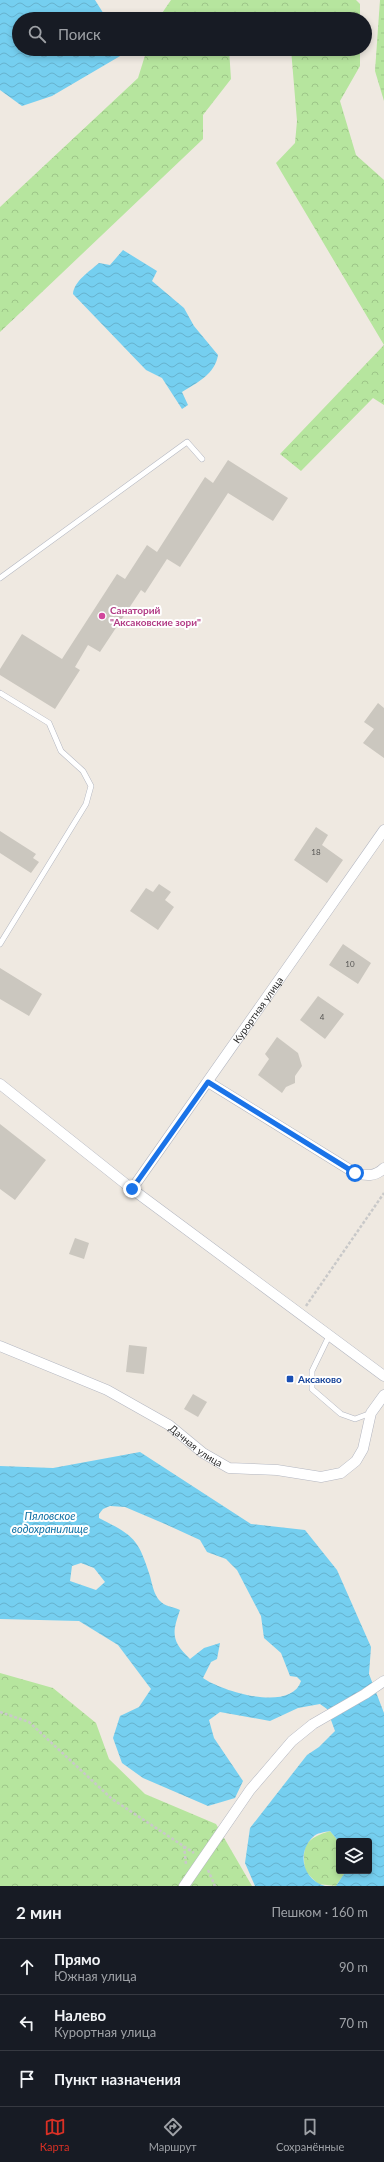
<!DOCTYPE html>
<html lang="ru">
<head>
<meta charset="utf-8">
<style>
  body { margin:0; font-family:Lato,sans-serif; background:#242831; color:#f1f3f6 }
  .controls { position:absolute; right:12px; bottom:12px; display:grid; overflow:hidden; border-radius:4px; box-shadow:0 2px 6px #0003 }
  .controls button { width:36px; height:36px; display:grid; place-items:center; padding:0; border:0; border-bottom:1px solid #363941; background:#171b24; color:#f1f3f6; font:20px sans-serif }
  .stop { position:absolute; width:12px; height:12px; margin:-9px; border:3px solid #1a73e8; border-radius:50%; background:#fff }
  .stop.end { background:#1a73e8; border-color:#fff; box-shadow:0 1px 4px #0008 }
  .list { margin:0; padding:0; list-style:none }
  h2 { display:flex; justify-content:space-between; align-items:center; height:52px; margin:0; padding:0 16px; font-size:17px }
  h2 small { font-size:13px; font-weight:400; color:#9ea1a6 }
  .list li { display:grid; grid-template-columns:26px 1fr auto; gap:12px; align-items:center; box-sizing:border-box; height:56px; padding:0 16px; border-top:1px solid #363941 }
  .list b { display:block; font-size:15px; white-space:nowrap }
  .list p { margin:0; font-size:13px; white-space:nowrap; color:#9ea1a6 }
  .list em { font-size:13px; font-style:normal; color:#9ea1a6 }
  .icon { flex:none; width:22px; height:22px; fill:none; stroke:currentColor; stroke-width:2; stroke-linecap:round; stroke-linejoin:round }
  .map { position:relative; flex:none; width:384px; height:1886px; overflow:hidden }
  .search { position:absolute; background:#171b24; box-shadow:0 2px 6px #0003; left:12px; right:12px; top:12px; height:44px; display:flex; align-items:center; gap:10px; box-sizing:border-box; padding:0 14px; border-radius:22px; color:#9ea1a6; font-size:15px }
  .sheet { height:220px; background:#171b24 }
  nav { display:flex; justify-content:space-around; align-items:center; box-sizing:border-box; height:56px; border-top:1px solid #363941; background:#171b24; font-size:11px; color:#9ea1a6 }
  nav a { display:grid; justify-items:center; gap:2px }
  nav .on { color:#d93025 }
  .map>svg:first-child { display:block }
</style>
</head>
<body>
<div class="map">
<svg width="384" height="1886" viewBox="0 0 384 1886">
  <defs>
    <pattern id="forest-crowns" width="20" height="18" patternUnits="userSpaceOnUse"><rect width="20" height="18" fill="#b6e59e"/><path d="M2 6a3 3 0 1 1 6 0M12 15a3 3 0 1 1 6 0" fill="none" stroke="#9dc588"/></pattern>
    <pattern id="wetland-marsh" width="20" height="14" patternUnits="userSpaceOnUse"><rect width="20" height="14" fill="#b6e59e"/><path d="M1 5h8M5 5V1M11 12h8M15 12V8" fill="none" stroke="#9dc588"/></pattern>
    <pattern id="water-waves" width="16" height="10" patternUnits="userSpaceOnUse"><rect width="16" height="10" fill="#75cff0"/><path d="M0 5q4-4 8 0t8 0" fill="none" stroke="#66b2ce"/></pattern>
  </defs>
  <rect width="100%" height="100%" fill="#efe9e1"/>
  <path fill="url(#forest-crowns)" d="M 171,0 L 356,0 L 360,4 L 360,19 L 273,19 L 257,12 L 233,19 L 158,19 Z
    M 147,49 L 229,49 L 231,79 L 203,115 L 203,139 L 0,332 L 0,207 L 138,78 Z
    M 291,49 L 360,49 L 360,66 L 340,101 L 356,155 L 384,180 L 384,405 L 373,398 L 301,471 L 280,454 L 384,345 L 276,163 L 295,143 L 297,121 Z
    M 0,1673 L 53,1688 L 96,1723 L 109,1759 L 145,1794 L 216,1824 L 252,1886 L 0,1886 Z
    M 330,1831 L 339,1842 L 339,1871 L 346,1871 L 336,1886 L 318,1884 L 305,1871 C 302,1845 305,1839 330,1831 Z"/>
  <path fill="url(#wetland-marsh)" d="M 380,0 L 384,0 L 384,101 L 375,71 Z"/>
  <path fill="url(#water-waves)" fill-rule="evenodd" d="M 0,0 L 95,0 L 107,19 L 19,19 L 19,49 L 125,49 L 127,52 L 52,96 L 22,106 L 0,90 Z
    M 123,250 L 157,271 L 152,281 L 184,308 L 194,326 L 218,355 C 215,374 197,383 182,392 L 188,405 L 182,409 L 162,378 L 146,370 L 73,294 C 74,281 90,271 99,263 L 110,265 Z
    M 140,1452 L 251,1524 L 305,1530 L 337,1570 L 371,1647 L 369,1674 L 384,1713 L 384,1886 L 336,1886 L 346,1871 L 369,1871 L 369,1841 L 339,1842 L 330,1831 C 325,1832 316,1833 313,1837 C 296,1853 303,1880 325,1886 L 255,1886 L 245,1863 L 250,1828 L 307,1755 L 319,1747 L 335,1731 L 327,1709 L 320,1704 L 298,1708 L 270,1721 L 220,1712 L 209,1720 L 214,1738 L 243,1781 L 235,1798 L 208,1806 L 143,1778 L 122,1763 L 113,1738 L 120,1716 L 139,1707 L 151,1689 L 118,1645 L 79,1621 L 0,1619 L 0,1466 L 53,1468 ZM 110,1506 L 125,1507 L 165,1524 L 200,1540 L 207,1552 L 226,1559 L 237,1570 L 261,1616 L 264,1638 L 281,1653 L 290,1676 L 297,1677 L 301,1681 C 291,1713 221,1691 203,1678 L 211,1662 L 217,1659 L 220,1643 L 204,1648 L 190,1659 C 171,1641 172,1633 180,1610 C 172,1606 165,1607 159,1600 C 154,1594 152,1584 150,1576 C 138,1538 134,1536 99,1518 L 99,1514 L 103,1509 ZM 81,1563 L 94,1568 L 105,1582 L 96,1590 L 70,1581 L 72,1566 Z"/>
  <path fill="#cbc7bf" d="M 228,460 L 288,498 L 273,521 L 228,493 L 180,567 L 167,559 L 145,593 L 141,590 L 100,652 L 88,645 L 75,667 L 80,670 L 55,709 L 0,675 L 0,669 L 22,634 L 62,659 L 117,574 L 125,579 L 147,545 L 157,552 L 205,477 L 213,483 Z
    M 378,703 L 384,708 L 384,758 L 363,743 L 374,729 L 364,722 Z
    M 316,827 L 328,835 L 322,845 L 343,860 L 327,883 L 294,860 Z
    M 0,831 L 36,854 L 33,858 L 39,862 L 31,873 L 0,853 Z
    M 159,884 L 171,892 L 165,900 L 174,907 L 158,930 L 130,911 L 146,888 L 153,892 Z
    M 343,944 L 371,963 L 358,984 L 329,965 Z
    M 0,968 L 42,994 L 29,1016 L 0,999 Z
    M 318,996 L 344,1014 L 325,1039 L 300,1020 Z
    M 277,1037 L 298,1053 L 302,1066 L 295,1076 L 295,1083 L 286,1087 L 282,1093 L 258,1075 L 269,1059 L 265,1054 Z
    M 0,1124 L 46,1160 L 15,1200 L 0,1189 Z
    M 75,1238 L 89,1243 L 84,1259 L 69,1254 Z
    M 129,1345 L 147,1347 L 144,1374 L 126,1372 Z
    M 193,1394 L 207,1402 L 198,1417 L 184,1409 Z"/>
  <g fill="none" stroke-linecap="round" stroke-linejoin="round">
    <defs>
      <path id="lane" d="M 0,578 L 187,442 L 202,459
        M 0,693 L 49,723 L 61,751 L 83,771 L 91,786 L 86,804 L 0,944
        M 329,1336 L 312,1371 L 312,1389 L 341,1414 L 355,1419 L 371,1413"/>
      <g id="street">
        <path d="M 208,1082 L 355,1173 C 366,1176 375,1177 384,1168"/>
        <path d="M 0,1084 L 132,1189 L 384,1376"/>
        <path id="s1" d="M 132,1189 L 384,830"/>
        <path id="s2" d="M 0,1346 L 107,1390 L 169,1425 L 203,1453 L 229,1468 L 277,1470 L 321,1477 L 341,1473 L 356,1461 L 363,1449 L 371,1413 L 384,1395"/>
        <path d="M 184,1886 L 250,1790 L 292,1741 L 313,1724 L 365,1694 L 384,1681"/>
      </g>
    </defs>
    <use href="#lane" stroke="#b4b7c1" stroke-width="6"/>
    <use href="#street" stroke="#b4b7c1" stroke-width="11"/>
    <path stroke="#c9c9c9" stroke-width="2.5" stroke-dasharray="3 2" stroke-linecap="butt" d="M 306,1306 L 384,1193
      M 0,1712 L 29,1722 L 112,1799 L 194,1853
      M 184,1846 L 186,1864
      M 208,1870 L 215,1886"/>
    <use href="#lane" stroke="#fff" stroke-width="5"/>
    <use href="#street" stroke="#fff" stroke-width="10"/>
  </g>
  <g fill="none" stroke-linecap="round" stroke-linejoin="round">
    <path stroke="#1a73e8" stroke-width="5" d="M 132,1189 L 208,1082 L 355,1173"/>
  </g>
  <circle fill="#d1479c" stroke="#fff" stroke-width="1.5" cx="102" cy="616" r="4"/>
  <rect fill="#1a4fb4" stroke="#fff" stroke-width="1.5" x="286" y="1375" width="8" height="8" rx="2"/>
  <g text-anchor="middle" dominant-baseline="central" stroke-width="4" stroke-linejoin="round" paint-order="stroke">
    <g font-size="8" fill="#555452">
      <text x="316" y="852">18</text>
      <text x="350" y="964">10</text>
      <text x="322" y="1017">4</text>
    </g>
    <g font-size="10" font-weight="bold" fill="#b23c85" stroke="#fff" text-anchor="start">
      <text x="110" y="610">Санаторий<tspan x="110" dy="12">"Аксаковские зори"</tspan></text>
    </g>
    <g font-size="10" fill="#2e2e2e" stroke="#fff">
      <text stroke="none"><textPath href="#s1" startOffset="219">Курортная улица</textPath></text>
      <text stroke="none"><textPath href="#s2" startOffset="221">Дачная улица</textPath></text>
    </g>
    <g font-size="10" font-weight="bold" fill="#164399" stroke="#fff" text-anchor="start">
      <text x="298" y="1379">Аксаково</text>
    </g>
    <g font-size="11" font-style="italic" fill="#0d6fa3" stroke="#fff">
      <text x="50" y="1515">Пяловское<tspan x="50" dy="13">водохранилище</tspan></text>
    </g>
  </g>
</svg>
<div class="controls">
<button><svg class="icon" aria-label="layers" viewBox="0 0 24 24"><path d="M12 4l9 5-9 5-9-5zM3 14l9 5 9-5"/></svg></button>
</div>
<div class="stop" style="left:355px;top:1173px"></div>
<div class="stop end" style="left:132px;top:1189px"></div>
<div class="search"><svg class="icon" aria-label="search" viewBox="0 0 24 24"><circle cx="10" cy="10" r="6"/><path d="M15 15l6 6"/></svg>Поиск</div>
</div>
<section class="sheet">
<h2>2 мин<small>Пешком · 160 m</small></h2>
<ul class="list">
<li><svg class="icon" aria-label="ahead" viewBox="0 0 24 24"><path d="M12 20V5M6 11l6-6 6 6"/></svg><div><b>Прямо</b><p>Южная улица</p></div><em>90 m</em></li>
<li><svg class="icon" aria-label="left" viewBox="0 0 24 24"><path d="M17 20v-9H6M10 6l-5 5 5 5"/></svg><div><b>Налево</b><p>Курортная улица</p></div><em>70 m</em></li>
<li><svg class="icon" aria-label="arrive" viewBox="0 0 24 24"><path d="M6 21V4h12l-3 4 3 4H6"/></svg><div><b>Пункт назначения</b></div></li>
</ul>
</section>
<nav>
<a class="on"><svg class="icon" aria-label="map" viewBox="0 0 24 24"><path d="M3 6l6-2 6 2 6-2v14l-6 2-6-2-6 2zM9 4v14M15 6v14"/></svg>Карта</a>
<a><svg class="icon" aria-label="directions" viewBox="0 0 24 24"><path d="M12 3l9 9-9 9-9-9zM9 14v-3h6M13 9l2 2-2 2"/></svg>Маршрут</a>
<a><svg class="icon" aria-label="saved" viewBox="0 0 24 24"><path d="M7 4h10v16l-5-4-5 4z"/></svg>Сохранённые</a>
</nav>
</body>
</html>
